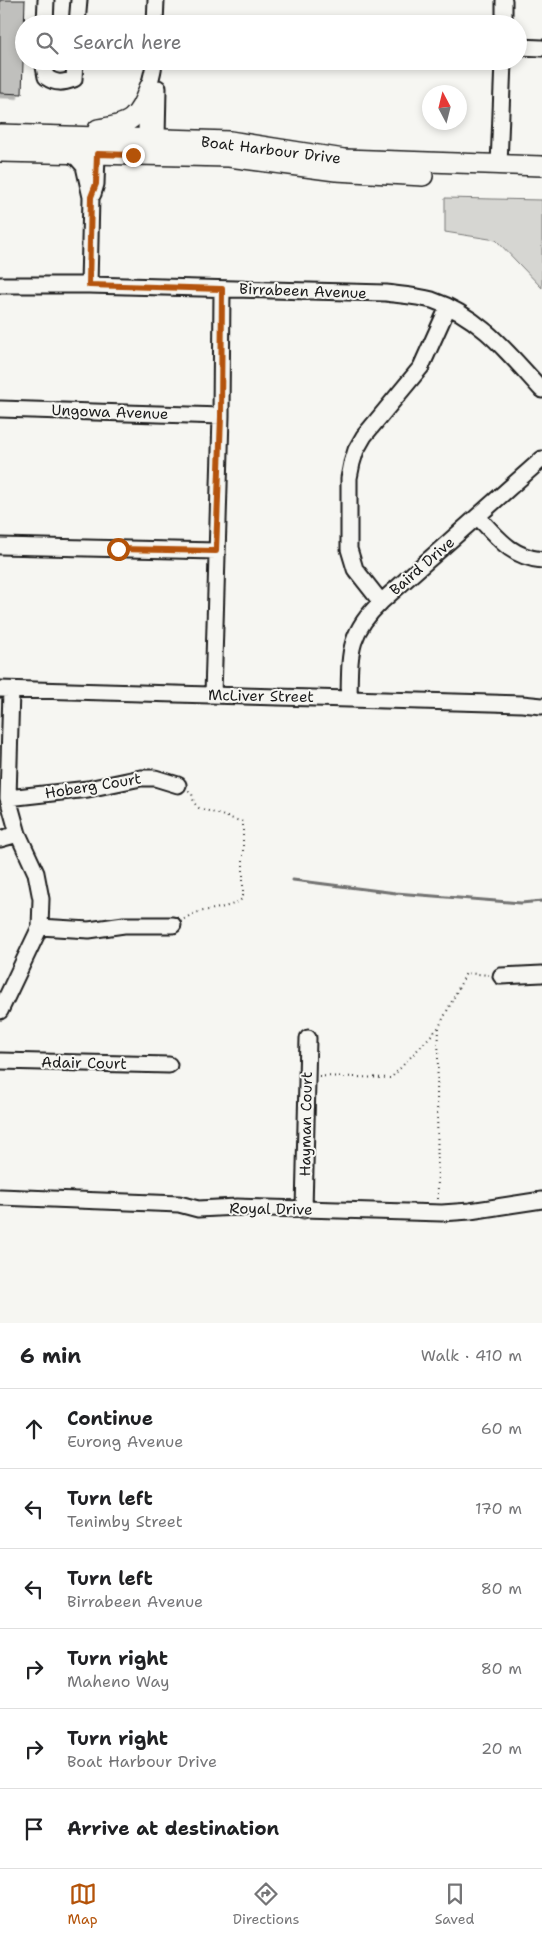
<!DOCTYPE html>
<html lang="en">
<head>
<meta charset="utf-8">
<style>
  body { margin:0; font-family:"Shantell Sans",sans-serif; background:#f6f6f6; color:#202124 }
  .compass { position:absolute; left:422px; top:85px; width:45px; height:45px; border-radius:50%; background:#fff; box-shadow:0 2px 8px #0003; rotate:353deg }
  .stop { position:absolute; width:15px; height:15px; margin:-11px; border:4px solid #b45309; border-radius:50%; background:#fff }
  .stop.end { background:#b45309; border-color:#fff; box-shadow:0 1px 5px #0008 }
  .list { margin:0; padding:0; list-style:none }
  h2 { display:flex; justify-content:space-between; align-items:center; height:65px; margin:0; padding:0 20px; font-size:21px }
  h2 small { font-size:16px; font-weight:400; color:#757577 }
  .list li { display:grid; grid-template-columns:32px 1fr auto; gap:15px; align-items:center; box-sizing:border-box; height:80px; padding:0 20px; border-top:1px solid #e0e0e0 }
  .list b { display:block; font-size:19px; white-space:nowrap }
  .list p { margin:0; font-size:16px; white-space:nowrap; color:#757577 }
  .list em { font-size:16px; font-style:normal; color:#757577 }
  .icon { flex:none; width:28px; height:28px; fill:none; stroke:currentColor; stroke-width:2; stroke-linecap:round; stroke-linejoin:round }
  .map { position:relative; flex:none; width:542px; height:1323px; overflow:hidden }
  .search { position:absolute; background:#fff; box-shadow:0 2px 8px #0003; left:15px; right:15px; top:15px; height:55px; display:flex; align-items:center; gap:12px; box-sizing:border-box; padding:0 18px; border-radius:28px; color:#757577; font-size:19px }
  .sheet { height:545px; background:#fff }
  nav { display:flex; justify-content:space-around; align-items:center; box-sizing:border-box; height:70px; border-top:1px solid #e0e0e0; background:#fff; font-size:14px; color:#757577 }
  nav a { display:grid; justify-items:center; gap:2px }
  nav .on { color:#b45309 }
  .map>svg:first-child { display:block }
</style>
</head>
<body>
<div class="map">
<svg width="542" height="1323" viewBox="0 0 542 1323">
  <defs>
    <filter id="shadow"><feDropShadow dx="-4.5" dy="4.5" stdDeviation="0" flood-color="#0004"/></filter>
  </defs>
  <rect width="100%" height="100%" fill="#f6f6f2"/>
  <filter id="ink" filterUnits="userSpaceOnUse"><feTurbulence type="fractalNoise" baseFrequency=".02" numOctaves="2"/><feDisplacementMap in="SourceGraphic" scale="10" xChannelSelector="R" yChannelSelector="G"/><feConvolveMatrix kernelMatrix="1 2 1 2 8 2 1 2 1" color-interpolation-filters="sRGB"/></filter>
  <g filter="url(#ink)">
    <path fill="#d6d6d2" stroke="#797977" d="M 445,198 L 542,200 L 542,288 L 496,240 L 445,232 Z"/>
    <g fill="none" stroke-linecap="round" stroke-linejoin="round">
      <path stroke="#727271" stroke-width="3" d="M 293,880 L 396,893 L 521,903 L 542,901"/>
    </g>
    <path fill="#c0c0bd" stroke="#1c1c1c" filter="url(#shadow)" d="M 0,0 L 25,0 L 22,94 L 0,93 Z"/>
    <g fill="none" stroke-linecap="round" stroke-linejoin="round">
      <defs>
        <path id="minor" d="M 45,24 L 46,0
          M 77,24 L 79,0
          M 155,24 L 156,0
          M 504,24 L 504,0
          M 518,47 L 542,48
          M 43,61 L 46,77 C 56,84 63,83 74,79 L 75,61
          M 149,149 C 144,130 146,108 149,89 C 150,79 154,71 154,61
          M 153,150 L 157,138 L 158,88
          M 69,154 L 77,158 L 84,166 L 91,197 L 89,285
          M 499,165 L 503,61
          M 93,194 L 96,184 L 97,154
          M 0,285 L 89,285 L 386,293 C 401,295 417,296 432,300 C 480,316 509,354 542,390
          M 0,409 L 221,416
          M 478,517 C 498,538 511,557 542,560
          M 0,546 L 216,551
          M 381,602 L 355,569 L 349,549 L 349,478 L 352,463 L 356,450 L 364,436 L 421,367 L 448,307
          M 0,689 L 522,704 L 542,706
          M 213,695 L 221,416 L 222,289
          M 349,699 C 350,655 347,634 381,602 L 542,459
          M 8,798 L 88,789 L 141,778 L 155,778 L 178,785
          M 0,839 L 18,834
          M 40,927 L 89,930 L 124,925 L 173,925
          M 501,976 L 542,974
          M 0,1011 L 40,927 L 41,899 L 36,873 L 18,834 L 8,798 L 11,690
          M 0,1061 L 169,1065
          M 0,1197 L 179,1204 L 198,1209 L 237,1207 L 442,1213 L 470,1211 L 542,1200
          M 304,1210 L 308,1038"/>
        <path id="major" d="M 98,129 C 130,124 138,120 149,88
          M 0,134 L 230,141 L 344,159 L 542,166
          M 0,152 L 229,157 L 336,171 L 423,176"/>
      </defs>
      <use href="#minor" stroke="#1c1c1c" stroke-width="19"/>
      <use href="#major" stroke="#1c1c1c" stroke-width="22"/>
      <path stroke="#1c1c1c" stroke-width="2" stroke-dasharray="1 4" stroke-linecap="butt" d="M 184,919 C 188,917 193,913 199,912 C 214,908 228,909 242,899 L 243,896 L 243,822 L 199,808 L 194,803 L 192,794 L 188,791
        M 319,1076 L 391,1078 L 439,1027 L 466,973 L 489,975
        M 438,1199 L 437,1092 L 439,1027"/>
      <use href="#minor" stroke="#f6f6f2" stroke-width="15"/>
      <use href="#major" stroke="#f6f6f2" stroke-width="19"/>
    </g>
  </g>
  <g fill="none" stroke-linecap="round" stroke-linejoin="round" filter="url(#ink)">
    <path stroke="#b45309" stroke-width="6" d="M 118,549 L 216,551 L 221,416 L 222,289 L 89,285 L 91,197 L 96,184 L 97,154 L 133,155"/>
  </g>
  <g text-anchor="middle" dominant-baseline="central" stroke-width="4" stroke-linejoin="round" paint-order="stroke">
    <g font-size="15" fill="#1c1c1c" stroke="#f6f6f2">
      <text transform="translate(271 150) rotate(7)">Boat Harbour Drive</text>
      <text transform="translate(303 291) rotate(2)">Birrabeen Avenue</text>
      <text transform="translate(110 412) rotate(2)">Ungowa Avenue</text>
      <text transform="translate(422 566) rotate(-41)">Baird Drive</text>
      <text transform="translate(261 696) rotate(1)">McLiver Street</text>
      <text transform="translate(93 786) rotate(-9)">Hoberg Court</text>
      <text transform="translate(84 1063) rotate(1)">Adair Court</text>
      <text transform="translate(306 1124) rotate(-89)">Hayman Court</text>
      <text transform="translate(271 1209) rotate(1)">Royal Drive</text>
    </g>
  </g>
</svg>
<svg class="compass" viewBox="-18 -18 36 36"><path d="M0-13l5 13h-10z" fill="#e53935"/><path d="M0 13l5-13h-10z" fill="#757577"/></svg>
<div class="stop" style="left:118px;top:549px"></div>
<div class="stop end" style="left:133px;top:155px"></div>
<div class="search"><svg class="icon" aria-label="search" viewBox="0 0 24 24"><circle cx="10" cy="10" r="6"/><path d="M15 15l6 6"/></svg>Search here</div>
</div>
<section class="sheet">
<h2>6 min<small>Walk · 410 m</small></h2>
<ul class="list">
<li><svg class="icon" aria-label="ahead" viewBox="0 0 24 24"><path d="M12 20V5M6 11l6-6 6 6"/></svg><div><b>Continue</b><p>Eurong Avenue</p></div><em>60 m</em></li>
<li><svg class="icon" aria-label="left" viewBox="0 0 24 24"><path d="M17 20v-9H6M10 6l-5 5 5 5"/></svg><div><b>Turn left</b><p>Tenimby Street</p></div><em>170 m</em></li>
<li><svg class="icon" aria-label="left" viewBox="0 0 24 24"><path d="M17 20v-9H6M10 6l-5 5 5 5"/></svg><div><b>Turn left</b><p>Birrabeen Avenue</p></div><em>80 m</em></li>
<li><svg class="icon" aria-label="right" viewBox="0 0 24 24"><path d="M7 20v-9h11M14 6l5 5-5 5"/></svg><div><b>Turn right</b><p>Maheno Way</p></div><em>80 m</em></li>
<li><svg class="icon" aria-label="right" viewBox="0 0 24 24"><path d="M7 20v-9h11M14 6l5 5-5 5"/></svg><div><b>Turn right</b><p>Boat Harbour Drive</p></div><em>20 m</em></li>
<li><svg class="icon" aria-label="arrive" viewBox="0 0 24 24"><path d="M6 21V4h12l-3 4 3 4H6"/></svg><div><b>Arrive at destination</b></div></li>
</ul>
</section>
<nav>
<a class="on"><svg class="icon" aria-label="map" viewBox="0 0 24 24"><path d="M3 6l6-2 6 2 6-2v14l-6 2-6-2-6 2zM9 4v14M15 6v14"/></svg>Map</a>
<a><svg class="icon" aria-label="directions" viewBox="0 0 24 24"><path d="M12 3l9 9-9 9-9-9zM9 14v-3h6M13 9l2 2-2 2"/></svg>Directions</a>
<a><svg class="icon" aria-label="saved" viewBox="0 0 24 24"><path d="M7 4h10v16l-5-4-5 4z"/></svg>Saved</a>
</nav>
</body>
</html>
